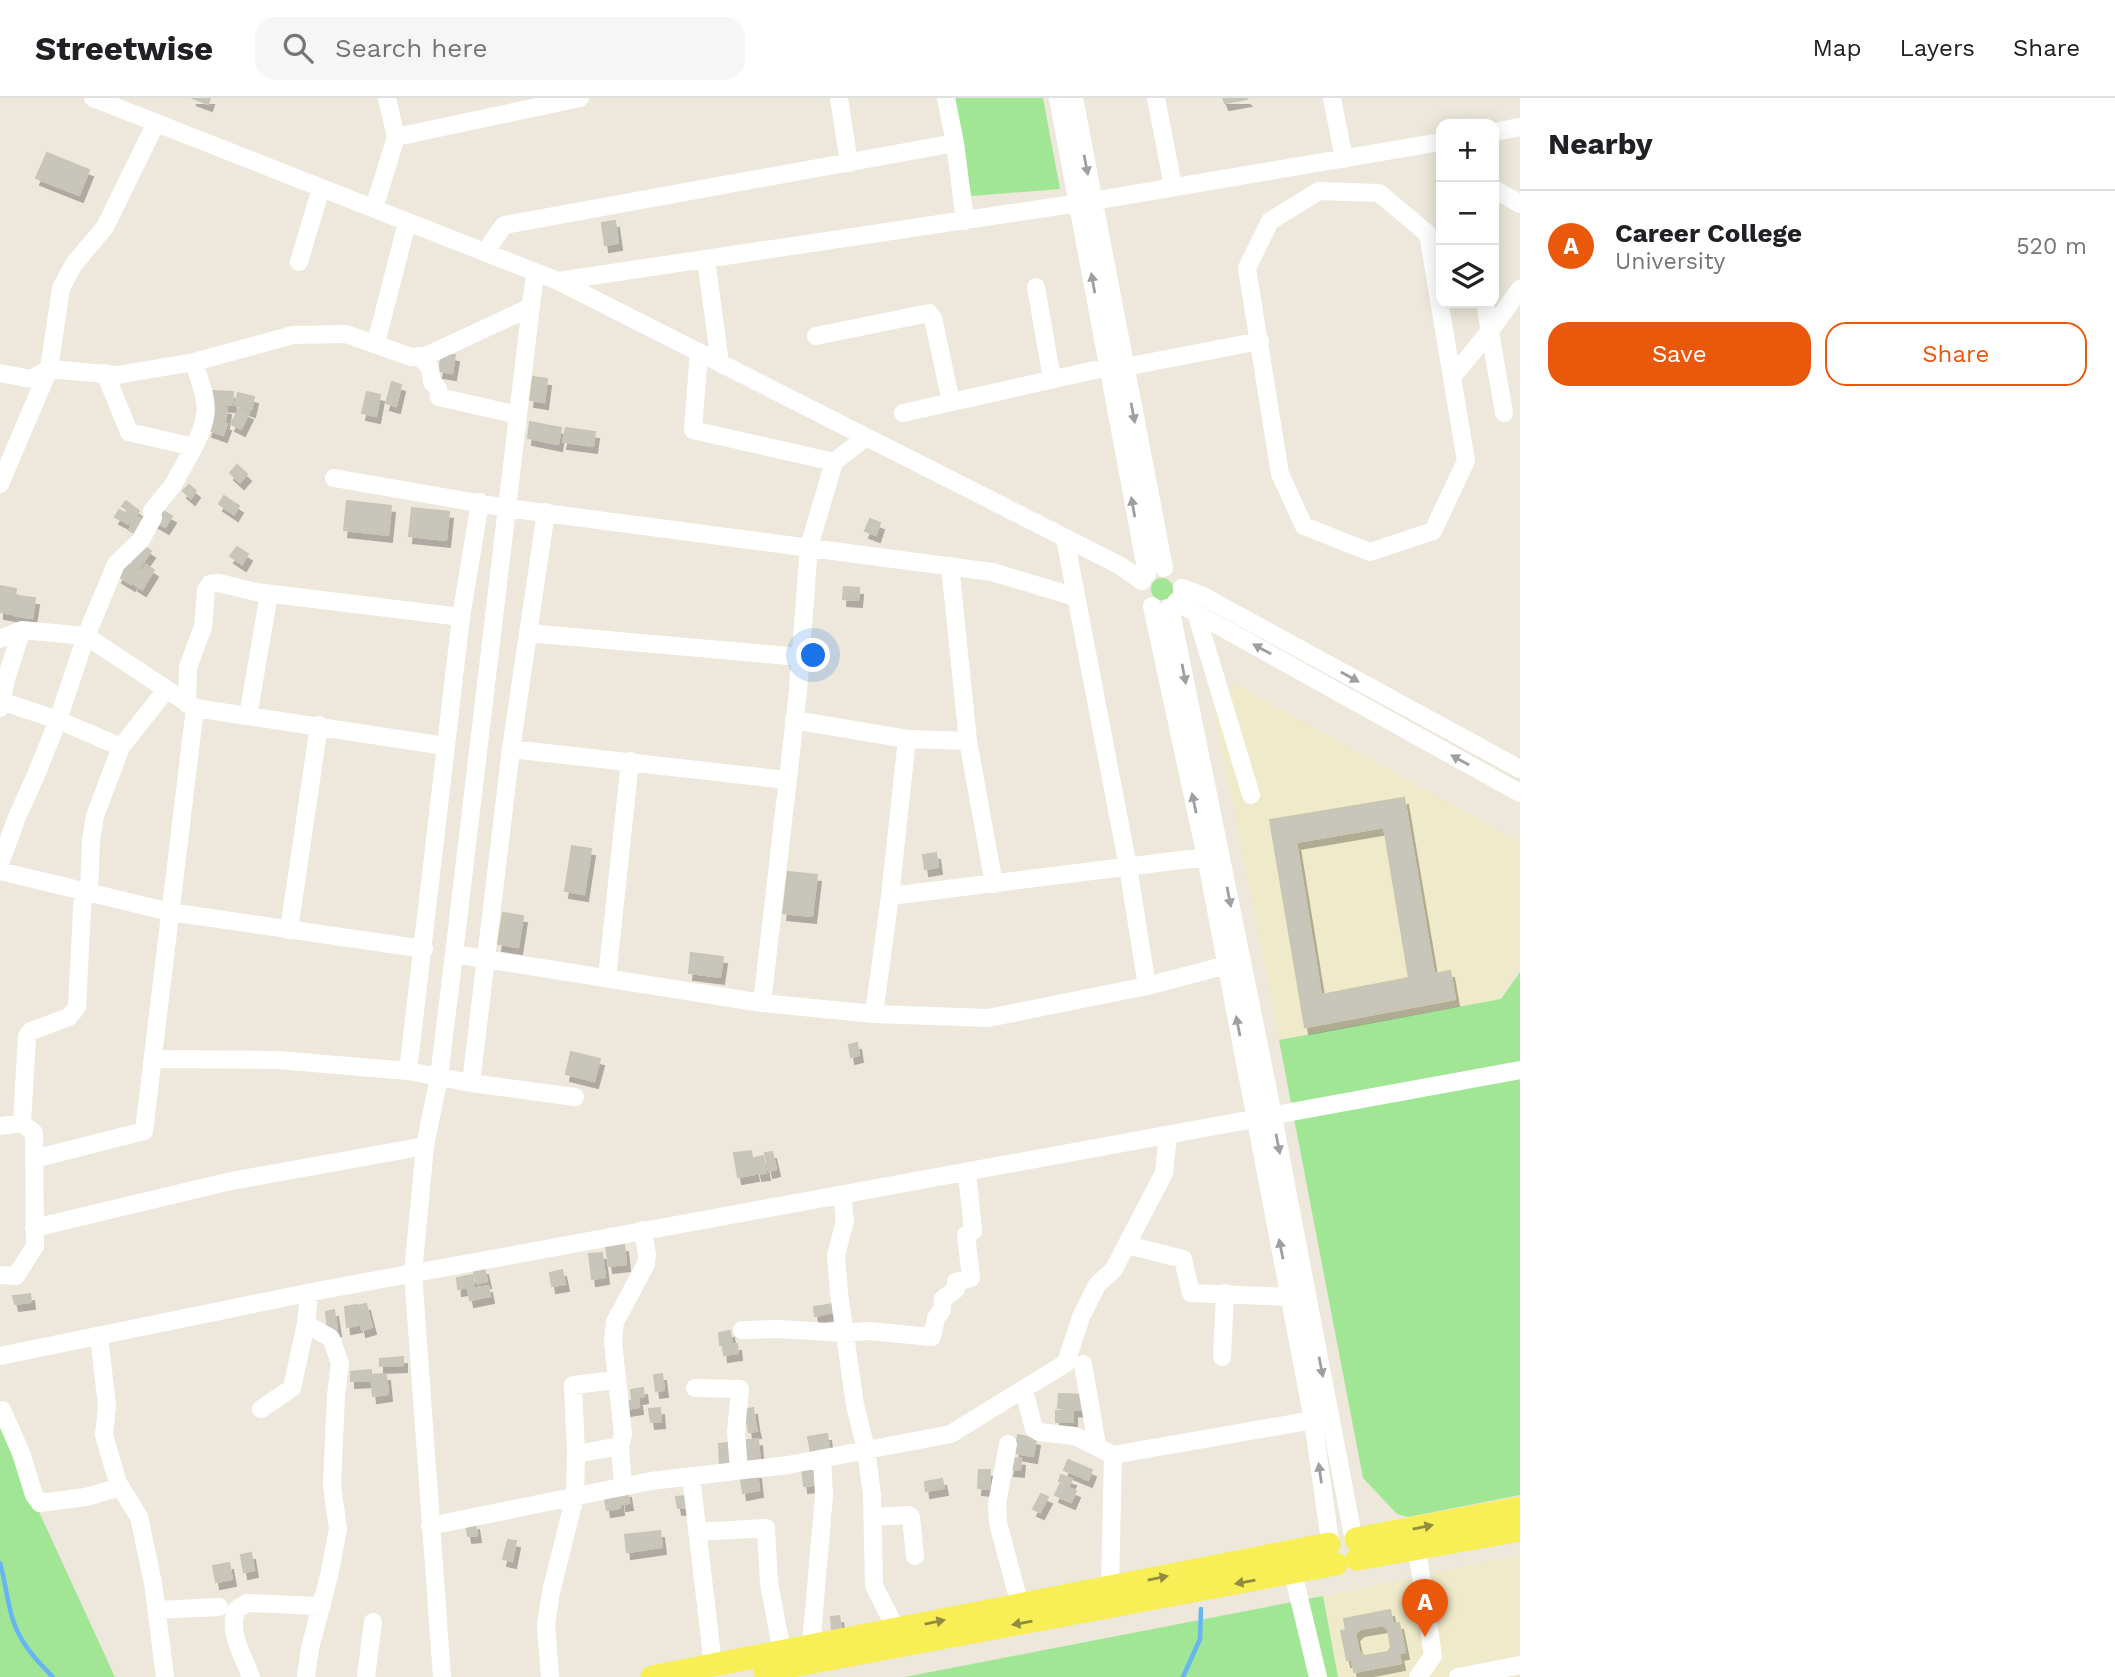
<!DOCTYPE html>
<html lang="en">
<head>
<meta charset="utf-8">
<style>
  body { margin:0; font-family:"Work Sans",sans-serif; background:#f6f6f6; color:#202124 }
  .controls { position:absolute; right:21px; top:21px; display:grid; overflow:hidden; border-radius:14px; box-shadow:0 4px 18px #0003 }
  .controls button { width:63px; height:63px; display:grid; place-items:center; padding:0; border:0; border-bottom:2px solid #e0e0e0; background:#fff; color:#202124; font:35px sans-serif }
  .you { position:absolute; left:814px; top:558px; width:24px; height:24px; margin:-18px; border:5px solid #fff; border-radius:50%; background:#1a73e8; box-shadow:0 0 0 10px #1a73e833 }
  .badge { display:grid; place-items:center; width:46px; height:46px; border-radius:50%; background:#ea580c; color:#fff; font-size:23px; font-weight:700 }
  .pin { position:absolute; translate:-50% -58px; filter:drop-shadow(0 2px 4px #0008) }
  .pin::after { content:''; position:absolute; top:37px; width:24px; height:21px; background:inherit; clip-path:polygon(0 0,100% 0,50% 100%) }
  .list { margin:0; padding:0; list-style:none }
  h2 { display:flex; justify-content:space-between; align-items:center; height:91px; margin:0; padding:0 28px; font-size:30px }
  h2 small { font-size:23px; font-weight:400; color:#757577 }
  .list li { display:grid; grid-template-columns:46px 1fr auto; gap:21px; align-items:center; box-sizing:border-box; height:112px; padding:0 28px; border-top:2px solid #e0e0e0 }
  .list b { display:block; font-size:26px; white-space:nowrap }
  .list p { margin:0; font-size:23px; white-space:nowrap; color:#757577 }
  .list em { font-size:23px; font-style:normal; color:#757577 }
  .actions { display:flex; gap:14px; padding:21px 28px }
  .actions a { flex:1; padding:16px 0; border:2px solid #ea580c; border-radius:21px; text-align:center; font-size:24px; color:#ea580c }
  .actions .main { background:#ea580c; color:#fff }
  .icon { flex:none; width:38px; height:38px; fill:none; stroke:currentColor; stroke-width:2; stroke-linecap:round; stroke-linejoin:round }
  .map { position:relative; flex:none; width:1520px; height:1579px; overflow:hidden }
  header { display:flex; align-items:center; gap:42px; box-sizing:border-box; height:98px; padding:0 35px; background:#fff; border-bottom:2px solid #e0e0e0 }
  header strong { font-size:33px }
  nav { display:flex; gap:38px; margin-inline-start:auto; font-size:24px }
  .search { width:490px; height:63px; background:#f6f6f6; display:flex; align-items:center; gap:18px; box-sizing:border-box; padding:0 24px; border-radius:21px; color:#757577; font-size:26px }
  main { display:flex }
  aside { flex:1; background:#fff }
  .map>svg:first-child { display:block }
</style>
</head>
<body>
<header>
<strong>Streetwise</strong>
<div class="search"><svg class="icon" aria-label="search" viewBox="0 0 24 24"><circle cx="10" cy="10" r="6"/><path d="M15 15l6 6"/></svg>Search here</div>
<nav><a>Map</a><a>Layers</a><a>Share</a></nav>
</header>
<main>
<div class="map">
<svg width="1520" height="1579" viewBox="0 0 1520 1579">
  <defs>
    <filter id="shadow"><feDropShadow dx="4" dy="7" stdDeviation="0" flood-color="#0004"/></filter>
  </defs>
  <rect width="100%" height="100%" fill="#ede8db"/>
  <path fill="#efeac9" d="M 1234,585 L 1520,744 L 1520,865 L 1501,901 L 1279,942 L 1214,613 Z
    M 1520,1457 L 1520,1579 L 1338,1579 L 1323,1498 Z"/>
  <path fill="#a1e694" d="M 953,0 L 1043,0 L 1060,91 L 971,98 Z
    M1151 491a11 11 0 1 1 22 0a11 11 0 1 1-22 0Z
    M 1520,874 L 1520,1397 L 1408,1419 L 1397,1416 L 1363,1380 L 1279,942 L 1501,901 Z
    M 0,1329 L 115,1579 L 0,1579 Z
    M 1323,1498 L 1338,1579 L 905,1579 Z"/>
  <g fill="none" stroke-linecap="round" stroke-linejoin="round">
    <path stroke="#68b5f4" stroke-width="4.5" d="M 0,1465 C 6,1485 7,1506 14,1525 C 21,1546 38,1564 53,1579
      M 1183,1579 L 1200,1541 L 1201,1511"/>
  </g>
  <path fill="#c8c5bb" stroke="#c8c5b5" stroke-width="2" fill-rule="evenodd" filter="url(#shadow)" d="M 192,0 L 210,0 L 208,6 Z
    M 1223,0 L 1246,0 L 1247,1 L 1225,5 Z
    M 47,55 L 89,72 L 79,97 L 36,80 Z
    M 615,123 L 618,145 L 605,147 L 602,125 Z
    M 442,255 L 455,257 L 452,275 L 439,273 Z
    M 533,279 L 547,281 L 544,304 L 530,302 Z
    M 392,284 L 401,287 L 396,308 L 386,305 Z
    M 213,293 L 233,294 L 232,307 L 212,306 Z
    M 367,294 L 380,297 L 376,318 L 362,315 Z
    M 238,295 L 254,299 L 251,312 L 235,307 Z
    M 215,308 L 227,310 L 225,323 L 213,321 Z
    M 239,311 L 249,315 L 241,331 L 231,326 Z
    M 212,321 L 227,326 L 223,337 L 208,332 Z
    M 530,324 L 561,330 L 558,346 L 528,340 Z
    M 566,330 L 595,334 L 593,348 L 563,344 Z
    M 237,367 L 247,376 L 240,384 L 230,375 Z
    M 189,387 L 196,393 L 191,400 L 183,393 Z
    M 224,398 L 239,408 L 234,416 L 219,406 Z
    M 126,403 L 139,413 L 135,418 L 122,408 Z
    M 347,403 L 391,408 L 388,437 L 344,432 Z
    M 412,410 L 449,414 L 446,442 L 409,438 Z
    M 119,412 L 133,419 L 129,426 L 115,419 Z
    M 161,412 L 172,418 L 165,429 L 154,423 Z
    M 136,418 L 149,425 L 141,439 L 129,432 Z
    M 870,421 L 880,425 L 876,437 L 865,433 Z
    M 139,445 L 151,453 L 140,469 L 128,460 Z
    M 237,449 L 248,456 L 242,466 L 230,458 Z
    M 127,464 L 140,472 L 131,486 L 118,478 Z
    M 146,467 L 154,472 L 142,491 L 134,486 Z
    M 0,488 L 16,491 L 12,516 L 0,514 Z
    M 844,489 L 859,490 L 858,502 L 843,501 Z
    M 18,498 L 35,500 L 32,520 L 14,517 Z
    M 1404,700 L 1434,876 L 1450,873 L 1455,901 L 1305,929 L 1270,722 ZM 1384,729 L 1409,880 L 1321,897 L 1296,744 Z
    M 572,748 L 591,751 L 584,796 L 565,793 Z
    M 936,755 L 938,769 L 925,771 L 923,757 Z
    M 788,774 L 817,777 L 812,818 L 783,815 Z
    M 503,815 L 523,818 L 518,849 L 498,846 Z
    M 691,855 L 723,859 L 720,879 L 689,875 Z
    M 857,945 L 859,957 L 851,959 L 849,947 Z
    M 571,954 L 600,961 L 594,983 L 566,976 Z
    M 751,1053 L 755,1076 L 738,1079 L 734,1055 Z
    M 772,1054 L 776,1071 L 769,1073 L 765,1055 Z
    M 763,1058 L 766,1075 L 758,1076 L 755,1060 Z
    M 624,1147 L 626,1166 L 609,1168 L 606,1149 Z
    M 602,1155 L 605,1179 L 592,1181 L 589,1156 Z
    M 484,1170 L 487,1183 L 477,1185 L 474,1173 Z
    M 562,1172 L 565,1186 L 552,1188 L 550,1175 Z
    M 473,1177 L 474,1188 L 458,1191 L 457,1180 Z
    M 488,1188 L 490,1198 L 470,1202 L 468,1192 Z
    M 30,1196 L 31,1204 L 15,1206 L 13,1198 Z
    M 366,1206 L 372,1229 L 362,1232 L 357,1208 Z
    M 834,1206 L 835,1214 L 815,1218 L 814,1209 Z
    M 356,1207 L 358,1227 L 347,1229 L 345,1209 Z
    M 334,1212 L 337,1231 L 328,1232 L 326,1214 Z
    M 730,1233 L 732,1245 L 720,1247 L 719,1235 Z
    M 737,1246 L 738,1255 L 724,1257 L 723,1248 Z
    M 403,1259 L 403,1267 L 380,1268 L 380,1261 Z
    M 371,1272 L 371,1282 L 351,1283 L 351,1274 Z
    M 386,1276 L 388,1296 L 373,1298 L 371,1277 Z
    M 662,1276 L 664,1292 L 656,1293 L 654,1277 Z
    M 643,1290 L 644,1298 L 632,1301 L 631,1292 Z
    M 1059,1296 L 1085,1297 L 1084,1312 L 1058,1310 Z
    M 638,1301 L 639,1309 L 626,1311 L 625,1303 Z
    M 660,1310 L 661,1323 L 651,1324 L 649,1311 Z
    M 753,1310 L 755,1324 L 745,1326 L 743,1312 Z
    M 1056,1313 L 1073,1313 L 1073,1324 L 1056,1324 Z
    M 755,1325 L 757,1333 L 749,1334 L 748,1327 Z
    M 827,1336 L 830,1357 L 812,1360 L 808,1339 Z
    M 1018,1337 L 1036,1341 L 1033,1358 L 1015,1355 Z
    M 758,1341 L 760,1367 L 741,1368 L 739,1343 Z
    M 734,1344 L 736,1365 L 720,1367 L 719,1346 Z
    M 1012,1360 L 1021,1361 L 1020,1372 L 1010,1371 Z
    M 1068,1362 L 1092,1372 L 1088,1382 L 1064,1372 Z
    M 820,1365 L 822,1386 L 804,1388 L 802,1368 Z
    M 979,1372 L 990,1372 L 989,1391 L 978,1390 Z
    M 757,1374 L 759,1392 L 743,1395 L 740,1376 Z
    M 1061,1377 L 1072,1381 L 1069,1387 L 1059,1383 Z
    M 942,1381 L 944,1390 L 926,1393 L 925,1384 Z
    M 1060,1386 L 1076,1393 L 1071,1404 L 1055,1397 Z
    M 627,1393 L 629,1405 L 622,1406 L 621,1394 Z
    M 618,1394 L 620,1410 L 607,1412 L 604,1396 Z
    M 1041,1396 L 1048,1399 L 1040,1414 L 1033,1411 Z
    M 688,1398 L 689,1409 L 678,1410 L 676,1399 Z
    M 475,1425 L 477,1437 L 468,1438 L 466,1426 Z
    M 660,1433 L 662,1449 L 627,1454 L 625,1437 Z
    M 508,1442 L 516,1443 L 512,1463 L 503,1461 Z
    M 251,1455 L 254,1472 L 244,1474 L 241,1457 Z
    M 229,1465 L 232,1481 L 216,1484 L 213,1468 Z
    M 1390,1512 L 1393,1526 L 1399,1525 L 1405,1554 L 1399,1555 L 1401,1565 L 1354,1574 L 1352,1561 L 1347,1562 L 1341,1533 L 1346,1532 L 1344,1521 ZM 1384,1527 L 1388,1531 L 1391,1549 L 1388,1554 L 1365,1558 L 1359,1554 L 1355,1536 L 1360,1531 Z
    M 839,1518 L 841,1530 L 832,1531 L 831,1519 Z"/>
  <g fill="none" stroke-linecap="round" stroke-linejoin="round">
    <path stroke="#fff" stroke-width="18" d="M 93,0 L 558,183 L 1119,467 L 1142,483
      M 839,0 L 849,65
      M 946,0 L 955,45 L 965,123
      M 1058,0 L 1147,476
      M 1074,0 L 1164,470
      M 1156,0 L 1173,88
      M 1332,0 L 1344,61
      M 1494,34 L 1520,29
      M 396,39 L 580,0
      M 1494,91 L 1520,106
      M 1319,93 L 1379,95 L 1428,136 L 1466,363 L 1433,433 L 1370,454 L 1304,428 L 1280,376 L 1247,170 L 1270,123 Z
      M 374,110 L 396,39 L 387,0
      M 485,154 L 504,127 L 955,45
      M 706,161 L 720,265
      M 299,164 L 321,90
      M 558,183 L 1093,103 L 1441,44
      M 1036,189 L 1052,281
      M 1485,205 L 1504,315
      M 816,238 L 929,215 L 933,220 L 951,304
      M 373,244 L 377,241 L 407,125
      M 699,254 L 693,332 L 834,364
      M 419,258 L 430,270 L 432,284 L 438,290 L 439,299 L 518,317
      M 1125,269 L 1260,243
      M 0,275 L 31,281 L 49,271 L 117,277 L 194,264 L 293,237 L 346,236 L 411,259 L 426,258 L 531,209
      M 105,275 L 129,334 L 194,349 C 213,311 206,303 194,264
      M 1452,279 L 1490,233 L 1520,191
      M 903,315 L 1108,269
      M 334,380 L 507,410 L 992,474 L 1076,499
      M 0,386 L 49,271 L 61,190 L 74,166 L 105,129 L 156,25
      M 1065,440 L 1128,769 L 1147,888
      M 950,468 L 968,643 L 994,786
      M 1182,490 L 1201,497 L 1520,671
      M 1176,504 L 1520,695
      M 1152,508 L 1206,759 L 1313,1322 L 1330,1443
      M 1170,509 L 1267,987 L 1353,1438
      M 1196,515 L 1251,697
      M 528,535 L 800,559
      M 0,541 L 22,532 L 86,538 L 195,610 L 445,648
      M 1,603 L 58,622 L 121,649
      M 187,606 L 188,569 L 203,529 L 206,492 L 210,486 L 219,485 L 256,494 L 461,519
      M 0,610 L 6,581 L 22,532
      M 248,618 L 269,496
      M 794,622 L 907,641 L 968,643
      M 511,651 L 787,682
      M 0,766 L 17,719 L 36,677 L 58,622 L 86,538 L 116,466 L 140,443 L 153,420 L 152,413 L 173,387 L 194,349
      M 0,773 L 170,814 L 424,851
      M 89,795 L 91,742 L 95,718 L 121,649 L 166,592
      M 890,798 L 1206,759
      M 289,832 L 319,627
      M 454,856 L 762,905 L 874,916 L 988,920 L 1147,888 L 1227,867
      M 607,880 L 630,663
      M 762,905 L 798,593 L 809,449 L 834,364 L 866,339
      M 874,916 L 890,798 L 907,641
      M 153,961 L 278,962 L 408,973 L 471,985 L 575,999
      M 408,973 L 461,519 L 480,404
      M 471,985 L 511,651 L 546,414
      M 22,1025 L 27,938 L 31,933 L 69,919 L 77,909 L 83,793
      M 0,1028 L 22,1025 L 34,1035 L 35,1148 L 16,1178 L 0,1177
      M 34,1061 L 144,1033 L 195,610
      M 842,1097 L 845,1123 L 836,1157 L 839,1195 L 855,1307 L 866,1351 L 872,1397 L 874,1488 L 896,1531
      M 34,1130 L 231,1083 L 425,1048
      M 1127,1147 L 1183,1161 L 1191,1195 L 1290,1199
      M 306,1226 L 331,1240 L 340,1265 L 336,1297 L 332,1387 L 338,1431 L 329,1478 L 310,1550 L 306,1579
      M 742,1232 L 778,1231 L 845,1235 L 868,1233 L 932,1239 L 936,1220 L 942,1212 L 943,1201 L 956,1191 L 956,1184 L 971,1180 L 966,1137 L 973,1133 L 967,1075
      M 99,1238 L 107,1308 L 104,1337 L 118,1385 L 139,1419 L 153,1485 L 165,1579
      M 0,1258 L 317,1193 L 1520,972
      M 1222,1259 L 1225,1195
      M 1083,1266 L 1097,1347
      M 695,1290 L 740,1291 L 736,1334 L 739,1372
      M 1024,1292 L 1034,1331 L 1039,1334 L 1075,1338 L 1113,1357
      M 261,1311 L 292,1290 L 306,1226 L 309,1196
      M 2,1312 L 21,1355 L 34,1397 L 40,1405 L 86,1399 L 121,1389
      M 1008,1346 L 997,1406 L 998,1425 L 1020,1507
      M 576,1356 L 620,1348
      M 691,1378 L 713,1567
      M 623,1389 L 620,1348 L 623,1336 L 613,1244 L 615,1224 L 646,1166 L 647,1157 L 643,1132
      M 872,1419 L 909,1417 L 911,1419 L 915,1458
      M 430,1428 L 651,1383 L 788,1367 L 951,1336 L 957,1332 L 1066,1265 L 1081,1219 L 1097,1187 L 1114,1171 L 1164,1075 L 1168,1037
      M 697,1434 L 766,1430 L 769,1485 L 782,1554
      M 1417,1451 L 1433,1558 L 1418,1579
      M 1293,1475 L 1318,1579
      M 1110,1490 L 1113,1357 L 1313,1322
      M 157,1512 L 219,1509
      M 811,1548 L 824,1397 L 822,1361
      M 251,1579 C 243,1557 227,1533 237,1511 L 247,1505 L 322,1508
      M 366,1579 L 373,1524
      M 442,1579 L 413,1175 L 425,1048 L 439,979 L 454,856 L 535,174
      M 550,1579 L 546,1527 L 551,1494 L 575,1398 L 576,1356 L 573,1287 L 616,1282
      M 1458,1579 L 1520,1567"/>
    <path stroke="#f7ef55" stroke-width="23" d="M 1356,1441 L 1520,1410
      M 1357,1461 L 1520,1432
      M 765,1573 L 1336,1466
      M 652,1579 L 1329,1446"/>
  </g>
  <defs><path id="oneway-solid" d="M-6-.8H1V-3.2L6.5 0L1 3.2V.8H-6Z" transform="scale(1.75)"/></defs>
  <g fill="#9f9f9f">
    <use href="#oneway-solid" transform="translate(1086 67) rotate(79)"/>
    <use href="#oneway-solid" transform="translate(1093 185) rotate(-100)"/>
    <use href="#oneway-solid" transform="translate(1133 315) rotate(79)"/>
    <use href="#oneway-solid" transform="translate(1133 409) rotate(-100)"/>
    <use href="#oneway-solid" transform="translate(1262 551) rotate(-151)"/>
    <use href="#oneway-solid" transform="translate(1184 576) rotate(79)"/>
    <use href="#oneway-solid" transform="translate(1350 579) rotate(29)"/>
    <use href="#oneway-solid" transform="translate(1460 662) rotate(-151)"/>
    <use href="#oneway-solid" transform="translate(1194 705) rotate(-102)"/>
    <use href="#oneway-solid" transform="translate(1229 799) rotate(79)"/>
    <use href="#oneway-solid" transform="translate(1238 928) rotate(-101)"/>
    <use href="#oneway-solid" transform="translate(1278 1046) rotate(79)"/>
    <use href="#oneway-solid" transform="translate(1281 1151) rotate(-101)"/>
    <use href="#oneway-solid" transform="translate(1321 1269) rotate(79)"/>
    <use href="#oneway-solid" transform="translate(1320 1375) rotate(-98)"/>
  </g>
  <g fill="#908c40">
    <use href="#oneway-solid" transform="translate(1423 1429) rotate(-11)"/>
    <use href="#oneway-solid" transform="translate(1158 1480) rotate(-11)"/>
    <use href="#oneway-solid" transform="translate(1245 1484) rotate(170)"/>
    <use href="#oneway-solid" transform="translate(935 1524) rotate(-11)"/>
    <use href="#oneway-solid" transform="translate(1022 1525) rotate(170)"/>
  </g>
</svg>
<div class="controls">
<button>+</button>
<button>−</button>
<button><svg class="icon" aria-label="layers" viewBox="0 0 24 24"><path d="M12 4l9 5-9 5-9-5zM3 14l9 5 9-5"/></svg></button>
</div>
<div class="you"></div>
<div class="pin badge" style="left:1425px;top:1539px">A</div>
</div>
<aside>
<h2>Nearby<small></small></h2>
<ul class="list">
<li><span class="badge">A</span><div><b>Career College</b><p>University</p></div><em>520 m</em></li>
</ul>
<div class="actions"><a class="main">Save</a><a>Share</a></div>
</aside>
</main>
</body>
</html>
